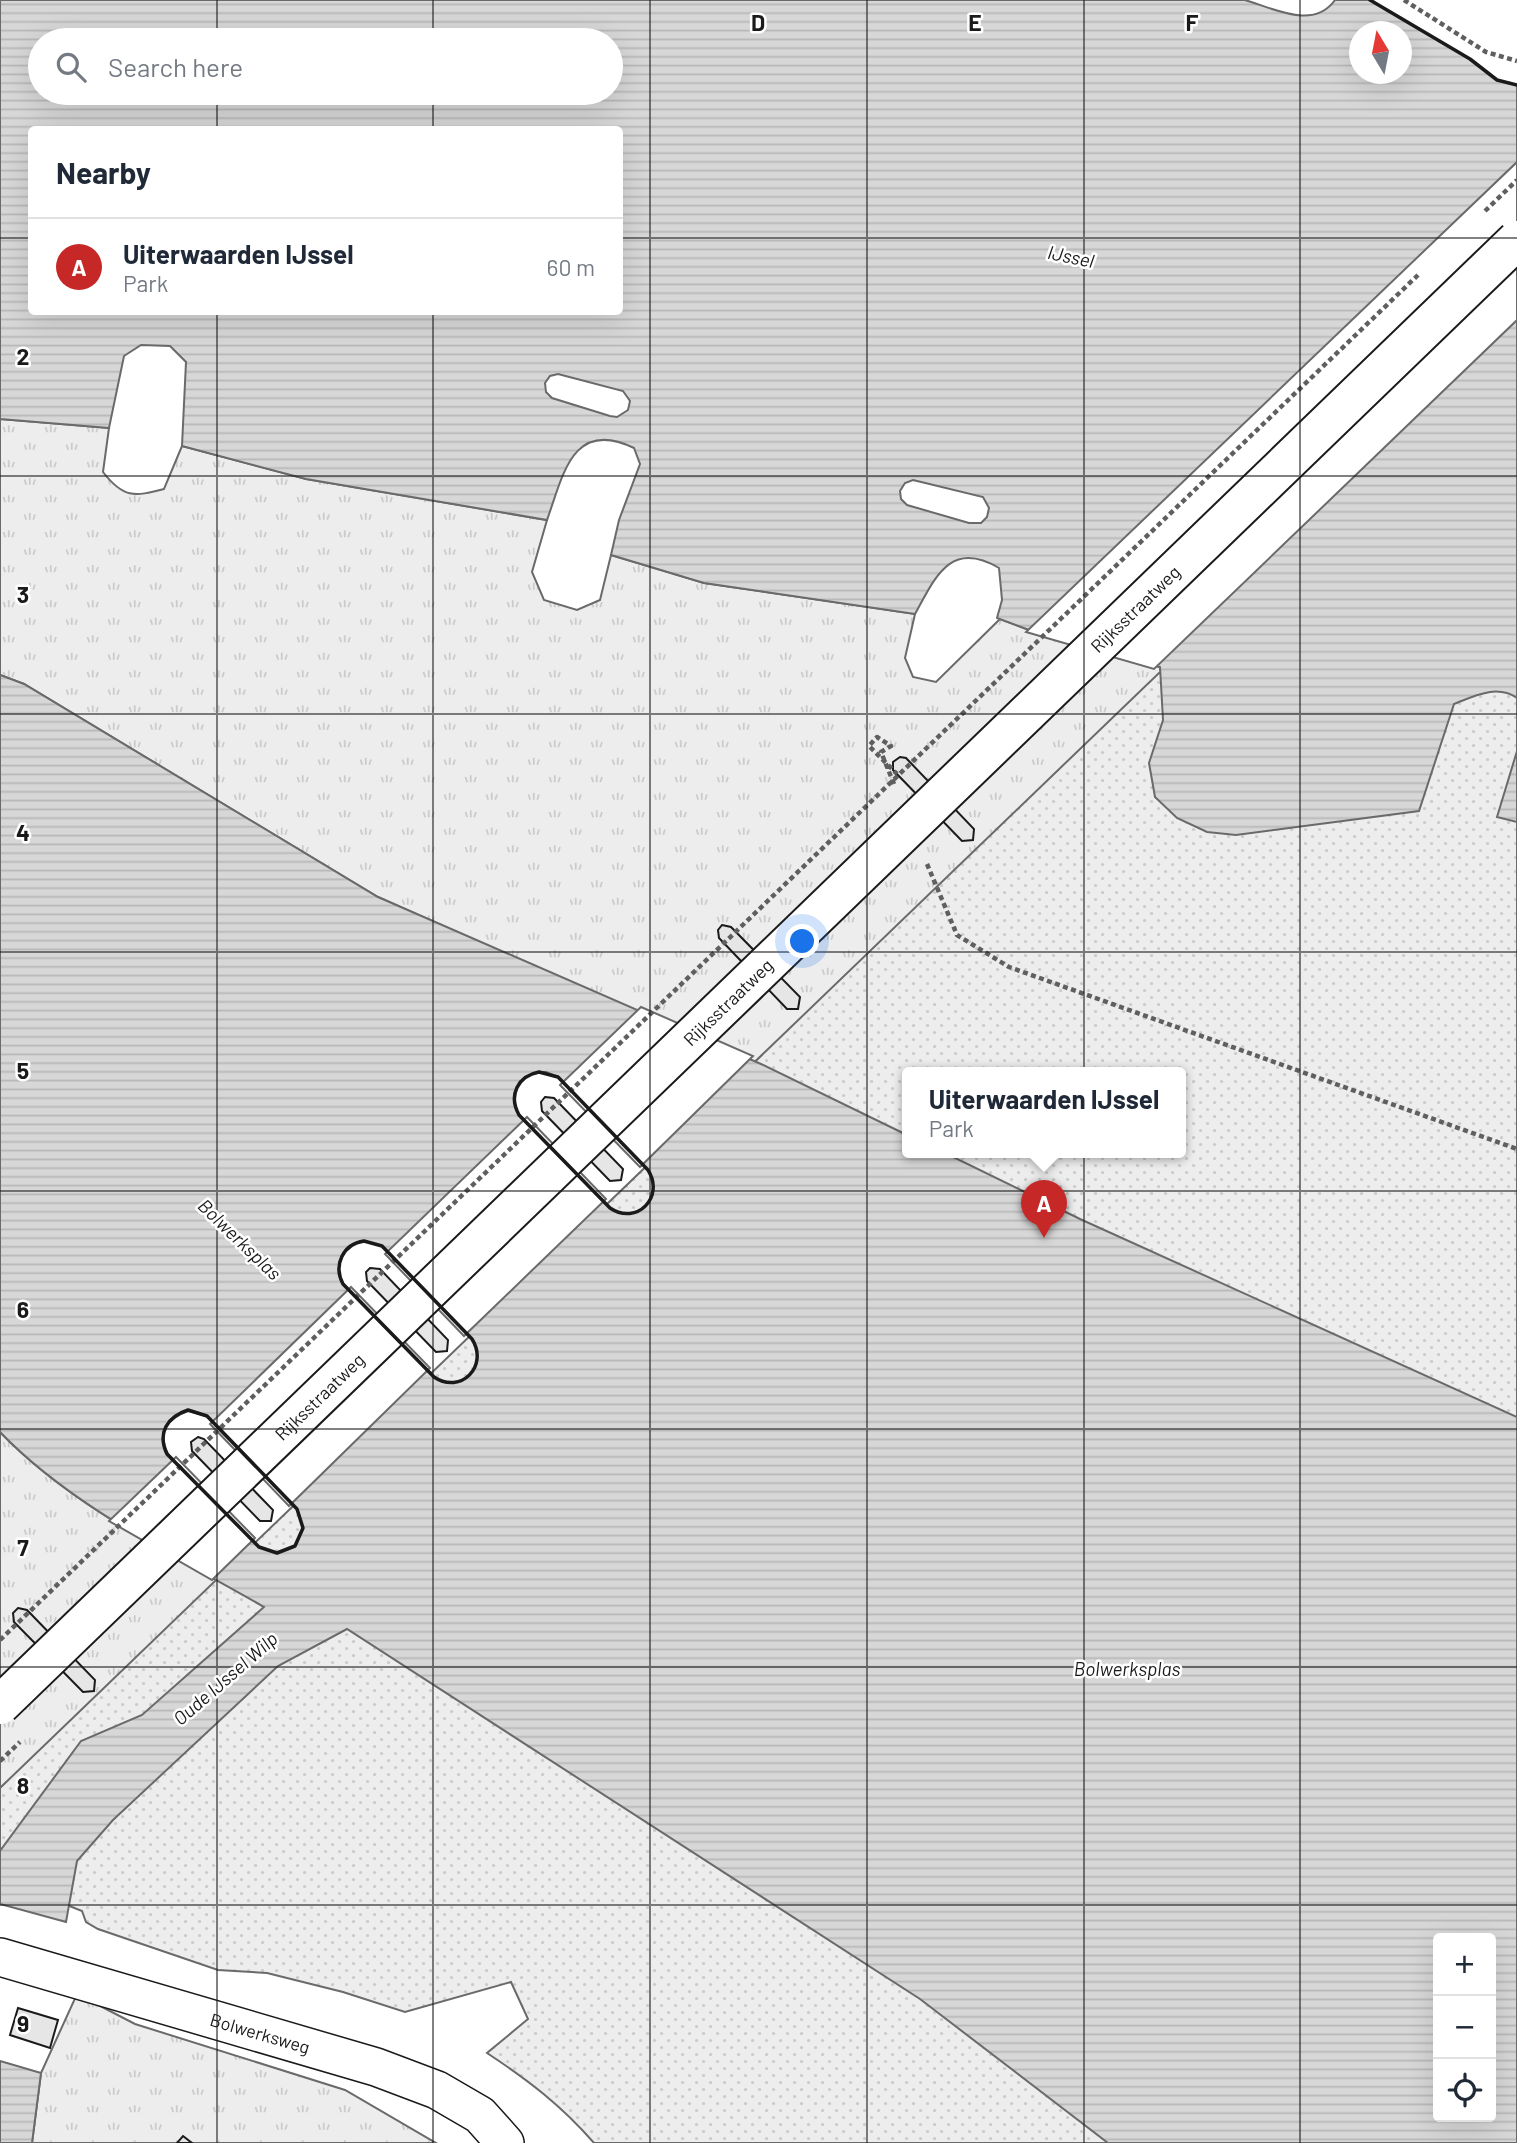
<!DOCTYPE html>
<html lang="en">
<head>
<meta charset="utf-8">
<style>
  body { margin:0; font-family:Barlow,sans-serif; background:#f2f2f3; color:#1f2937 }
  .controls { position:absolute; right:21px; bottom:21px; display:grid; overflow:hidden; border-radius:7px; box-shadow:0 7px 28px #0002 }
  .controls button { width:63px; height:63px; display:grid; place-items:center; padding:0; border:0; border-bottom:2px solid #e0e1e3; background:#fff; color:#1f2937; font:35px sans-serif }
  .compass { position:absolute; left:1349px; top:21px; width:63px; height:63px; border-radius:50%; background:#fff; box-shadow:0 7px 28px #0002; rotate:350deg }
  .you { position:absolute; left:803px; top:942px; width:24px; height:24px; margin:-18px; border:5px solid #fff; border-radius:50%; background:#1a73e8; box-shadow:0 0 0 10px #1a73e833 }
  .badge { display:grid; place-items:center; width:46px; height:46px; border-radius:50%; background:#c62828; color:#fff; font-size:23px; font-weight:700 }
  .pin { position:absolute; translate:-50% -58px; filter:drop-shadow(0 2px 4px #0008) }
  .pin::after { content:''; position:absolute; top:37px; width:24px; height:21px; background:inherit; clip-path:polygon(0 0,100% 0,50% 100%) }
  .popup { position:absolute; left:902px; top:1067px; width:284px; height:91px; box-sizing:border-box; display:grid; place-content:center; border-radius:7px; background:#fff; filter:drop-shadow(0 2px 5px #0005); font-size:23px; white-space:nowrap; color:#747a83 }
  .popup b { font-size:26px; color:#1f2937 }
  .popup::after { content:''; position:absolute; left:50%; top:100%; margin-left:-14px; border:14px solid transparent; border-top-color:#fff }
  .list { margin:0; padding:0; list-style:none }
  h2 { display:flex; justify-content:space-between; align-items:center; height:91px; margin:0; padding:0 28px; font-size:30px }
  h2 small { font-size:23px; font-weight:400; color:#747a83 }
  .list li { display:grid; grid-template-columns:46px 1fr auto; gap:21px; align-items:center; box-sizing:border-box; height:98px; padding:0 28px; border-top:2px solid #e0e1e3 }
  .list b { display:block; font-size:26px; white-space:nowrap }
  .list p { margin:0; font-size:23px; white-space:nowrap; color:#747a83 }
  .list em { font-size:23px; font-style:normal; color:#747a83 }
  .icon { flex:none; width:38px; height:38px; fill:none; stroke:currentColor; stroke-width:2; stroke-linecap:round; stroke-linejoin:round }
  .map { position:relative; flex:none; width:1517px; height:2143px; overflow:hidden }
  .search { position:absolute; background:#fff; box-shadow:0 7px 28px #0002; left:28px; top:28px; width:595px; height:77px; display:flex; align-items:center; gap:18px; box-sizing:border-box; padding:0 24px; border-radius:38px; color:#747a83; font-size:26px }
  .panel { position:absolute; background:#fff; box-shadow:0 7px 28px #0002; left:28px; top:126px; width:595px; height:189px; border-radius:7px }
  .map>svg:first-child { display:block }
</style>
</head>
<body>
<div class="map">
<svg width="1517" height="2143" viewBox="0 0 1517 2143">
  <defs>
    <pattern id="grass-tufts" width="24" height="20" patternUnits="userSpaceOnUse" patternTransform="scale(1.75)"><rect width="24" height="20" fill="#ededed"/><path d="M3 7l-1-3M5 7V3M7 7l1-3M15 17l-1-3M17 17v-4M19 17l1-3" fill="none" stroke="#cbcbcb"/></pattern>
    <pattern id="park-dots" width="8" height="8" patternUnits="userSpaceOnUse" patternTransform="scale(1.75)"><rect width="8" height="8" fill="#ededed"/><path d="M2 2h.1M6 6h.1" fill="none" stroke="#cbcbcb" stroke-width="1.8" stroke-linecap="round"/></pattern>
    <pattern id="water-rules" width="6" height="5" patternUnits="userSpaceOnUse" patternTransform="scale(1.75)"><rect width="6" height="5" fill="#d7d7d7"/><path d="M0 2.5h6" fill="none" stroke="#b8b8b8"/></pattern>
  </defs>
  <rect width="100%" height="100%" fill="#fff"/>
  <path fill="url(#grass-tufts)" stroke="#6a6a6a" stroke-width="2" d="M 0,419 L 109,428 L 103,472 C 123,498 134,497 164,489 L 182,446 L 306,479 L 547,520 L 532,572 L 544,600 L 577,610 L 600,600 L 611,555 L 704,583 L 915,614 L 905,658 L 913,677 L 936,682 L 1000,619 L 1053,639 L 1160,667 L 1164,697 L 1207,832 L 1180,1152 L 1180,1072 L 908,1072 L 907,1135 L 378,897 L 24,684 L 0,675 Z
    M 0,1432 C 72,1507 174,1555 264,1606 L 0,1851 Z
    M 77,1994 L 135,2024 L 345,2090 L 436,2143 L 32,2143 L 41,2073 Z"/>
  <path fill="url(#park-dots)" stroke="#6a6a6a" stroke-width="2" fill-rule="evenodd" d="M 1159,673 L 1517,688 L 1517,2143 L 594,2143 C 562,2106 528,2080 487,2053 L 528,2019 L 511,1982 L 405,2012 L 343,1992 L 267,1973 L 218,1970 L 98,1929 L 86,1922 L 82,1911 L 14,1884 L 0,1872 L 0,1788 ZM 908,1072 L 1180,1072 L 1180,1152 L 908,1152 ZM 1438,1938 L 1491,1938 L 1491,2117 L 1438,2117 Z"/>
  <path fill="url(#water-rules)" stroke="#6a6a6a" stroke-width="2" fill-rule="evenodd" d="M 0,0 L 1245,0 C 1275,9 1314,30 1335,0 L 1370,0 L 1470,59 L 1497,80 L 1517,85 L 1517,698 C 1497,684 1474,696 1454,704 L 1419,811 L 1236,835 L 1207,832 L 1177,818 L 1155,797 L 1149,763 L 1163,720 L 1160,667 L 1053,639 L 997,618 L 1002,600 L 999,568 C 950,539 935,578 915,614 L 704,583 L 611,555 L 619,520 L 640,464 L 634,448 C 572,418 563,476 547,520 L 306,479 L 182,446 L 186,362 L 170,346 L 141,345 L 124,356 L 109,428 L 0,419 ZM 1360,32 L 1402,32 L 1402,74 L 1360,74 ZM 40,40 L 611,40 L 611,93 L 40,93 ZM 32,130 L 620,130 L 620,312 L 32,312 Z
    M 0,675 L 24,684 L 378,897 L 761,1064 L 907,1135 L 908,1152 L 943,1152 L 1080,1219 L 1517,1417 L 1517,2143 L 1108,2143 L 920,1999 L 347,1629 L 278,1666 L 113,1820 L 77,1861 L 66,1922 L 0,1904 L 0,1851 L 81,1741 L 142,1715 L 264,1607 C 174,1555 72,1507 0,1432 ZM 546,1072 L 558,1077 L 648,1170 C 665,1197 637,1226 610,1208 L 519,1115 C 507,1093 522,1071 546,1072 ZM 364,1241 L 382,1246 L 472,1339 C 489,1366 461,1395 434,1377 L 343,1284 C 333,1265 343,1244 364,1241 ZM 188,1411 L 207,1416 L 297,1509 L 303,1528 L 295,1546 L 277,1553 L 259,1547 L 168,1454 C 157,1432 168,1418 188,1411 ZM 1438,1938 L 1491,1938 L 1491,2117 L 1438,2117 Z
    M 1517,751 L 1517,822 L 1497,817 Z
    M 0,2061 L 41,2073 L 32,2143 L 0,2143 Z"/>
  <path fill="#fff" stroke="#6a6a6a" stroke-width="2" d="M 1517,162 L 1517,320 L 1154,669 L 1026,632 Z
    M 558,374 L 623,391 L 630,401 L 628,410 L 617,417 L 610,416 L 552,398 L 546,392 L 545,383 L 550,376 Z
    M 913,480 L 983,497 L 989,508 L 987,517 L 981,523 L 969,523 L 907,505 L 901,499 L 900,491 L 905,483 Z
    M 641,1007 L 753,1056 L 640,1167 L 560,1085 Z
    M 527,1117 L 606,1199 L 464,1336 L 385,1254 Z
    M 351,1287 L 430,1368 L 289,1506 L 210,1424 Z
    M 176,1457 L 255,1538 L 212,1580 L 109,1521 Z"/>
  <path fill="#e6e6e6" stroke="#1a1a1a" stroke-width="2" d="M 900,757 L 906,758 L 974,829 L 973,840 L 962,841 L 893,770 L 893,762 Z
    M 722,925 L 731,927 L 800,997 L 798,1009 L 787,1009 L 719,938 L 718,930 Z
    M 545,1097 L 554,1098 L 623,1169 L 621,1180 L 610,1181 L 542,1111 L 541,1102 Z
    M 370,1268 L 380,1269 L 448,1340 L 447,1351 L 436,1352 L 367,1281 L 366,1272 Z
    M 198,1437 L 204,1439 L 273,1510 L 271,1521 L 260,1521 L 192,1451 L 191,1442 Z
    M 18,1608 L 27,1610 L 95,1680 L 94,1691 L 83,1692 L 14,1622 L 13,1613 Z
    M 18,2008 L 58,2020 L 50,2048 L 10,2035 Z
    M 183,2136 L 192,2143 L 177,2143 Z"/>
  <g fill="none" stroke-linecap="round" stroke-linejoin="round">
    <defs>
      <g id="minor">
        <path id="s1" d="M 0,1957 L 376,2067 L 437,2090 L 480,2115 L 505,2143"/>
      </g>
    </defs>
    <use href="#minor" stroke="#1a1a1a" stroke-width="40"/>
    <path stroke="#5f5f5f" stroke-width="4.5" stroke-dasharray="5 3.5" stroke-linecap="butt" d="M 1404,0 L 1486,52 L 1517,61
      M 894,784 L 881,752 L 891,746 L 877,737 L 869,746 L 897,774
      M 927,864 L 957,935 L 1009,967 L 1517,1149"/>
    <use href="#minor" stroke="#fff" stroke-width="37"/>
    <defs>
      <g id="primary-bridge">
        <path id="s2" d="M 0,1705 L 1517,240"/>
      </g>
    </defs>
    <use href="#primary-bridge" stroke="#1a1a1a" stroke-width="42" stroke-linecap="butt"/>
    <path stroke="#5f5f5f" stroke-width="4.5" stroke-dasharray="5 3.5" stroke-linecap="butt" d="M 1485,211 L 1517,180
      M 0,1640 L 1418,275
      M 0,1761 L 20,1742"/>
    <use href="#primary-bridge" stroke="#fff" stroke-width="38"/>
    <path stroke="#1a1a1a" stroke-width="3.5" d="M 1370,0 L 1470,59 L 1497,80 L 1517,85
      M 539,1072 L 558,1077 L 648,1170 C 665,1197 637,1226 610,1208 L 519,1115 C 508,1095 518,1076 539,1072 Z
      M 364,1241 L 382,1246 L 472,1339 C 489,1366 461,1395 434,1377 L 343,1284 C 333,1265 343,1244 364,1241 Z
      M 188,1410 L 207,1416 L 297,1509 L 303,1528 L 295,1546 L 277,1553 L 259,1547 L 167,1454 C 157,1433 167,1417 188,1410 Z"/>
  </g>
  <path fill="none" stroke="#1a1a1a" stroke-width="2" stroke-opacity="0.55" d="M 217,0 L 217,40M 433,0 L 433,40M 650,0 L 650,2143M 867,0 L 867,2143M 1084,0 L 1084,2143M 1300,0 L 1300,2143M 217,93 L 217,130M 433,93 L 433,130M 0,238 L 32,238M 620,238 L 1517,238M 217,312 L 217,2143M 433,312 L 433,2143M 0,476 L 1517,476M 0,714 L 1517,714M 0,952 L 1517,952M 0,1191 L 1517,1191M 0,1429 L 1517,1429M 0,1667 L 1517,1667M 0,1905 L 1517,1905"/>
  <g text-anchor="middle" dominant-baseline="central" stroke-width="5" stroke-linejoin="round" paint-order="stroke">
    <g font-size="18" fill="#1a1a1a" stroke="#fff">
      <text stroke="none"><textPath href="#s2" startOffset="1578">Rijksstraatweg</textPath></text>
      <text stroke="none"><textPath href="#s2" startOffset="1012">Rijksstraatweg</textPath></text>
      <text stroke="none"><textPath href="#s2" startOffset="444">Rijksstraatweg</textPath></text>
      <text stroke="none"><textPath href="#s1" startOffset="271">Bolwerksweg</textPath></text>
    </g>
    <g font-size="19" font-style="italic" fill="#1a1a1a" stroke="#fff">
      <text transform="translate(1071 256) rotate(12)">IJssel</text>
      <text transform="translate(240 1239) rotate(44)">Bolwerksplas</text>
      <text x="1127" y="1668">Bolwerksplas</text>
      <text transform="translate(225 1678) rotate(-41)">Oude IJssel Wilp</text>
    </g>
  </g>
  <g font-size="23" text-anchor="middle" font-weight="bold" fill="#1a1a1a" stroke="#fff" stroke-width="5" stroke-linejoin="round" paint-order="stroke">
    <text x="758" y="31">D</text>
    <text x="975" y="31">E</text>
    <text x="1192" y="31">F</text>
    <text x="23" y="365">2</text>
    <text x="23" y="603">3</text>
    <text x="23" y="841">4</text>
    <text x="23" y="1079">5</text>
    <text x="23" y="1318">6</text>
    <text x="23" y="1556">7</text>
    <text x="23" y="1794">8</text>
    <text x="23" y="2032">9</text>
  </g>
</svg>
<div class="controls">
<button>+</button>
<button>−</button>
<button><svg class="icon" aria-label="locate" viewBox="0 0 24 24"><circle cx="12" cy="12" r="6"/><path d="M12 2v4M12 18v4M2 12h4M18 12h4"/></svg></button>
</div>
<svg class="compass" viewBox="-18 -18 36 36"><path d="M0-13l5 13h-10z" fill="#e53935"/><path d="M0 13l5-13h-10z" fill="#747a83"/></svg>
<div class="you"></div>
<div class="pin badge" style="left:1044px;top:1238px">A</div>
<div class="popup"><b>Uiterwaarden IJssel</b>Park</div>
<div class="search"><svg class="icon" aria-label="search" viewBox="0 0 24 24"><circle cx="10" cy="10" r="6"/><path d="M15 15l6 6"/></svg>Search here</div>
<section class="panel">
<h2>Nearby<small></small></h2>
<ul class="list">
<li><span class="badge">A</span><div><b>Uiterwaarden IJssel</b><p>Park</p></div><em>60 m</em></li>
</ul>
</section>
</div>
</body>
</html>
